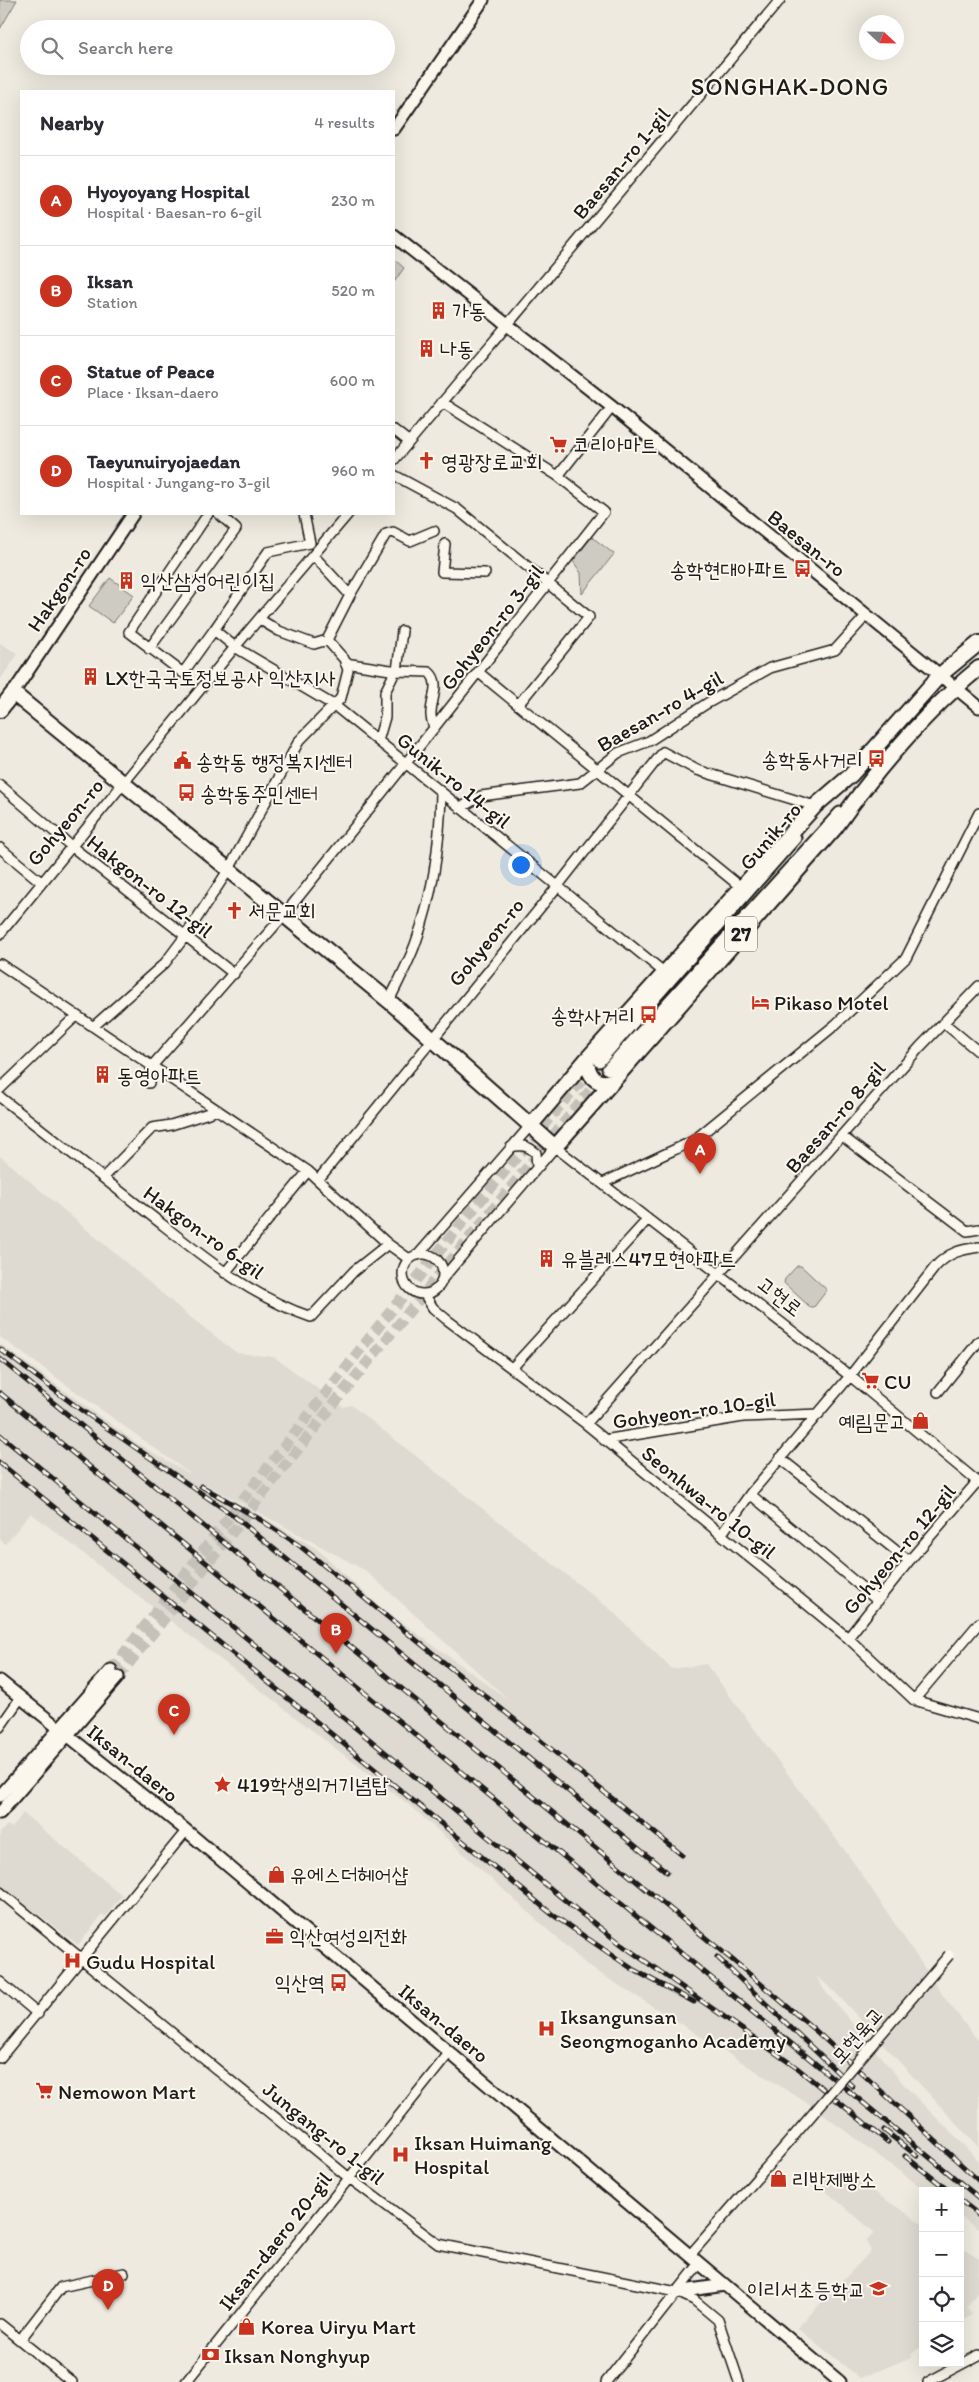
<!DOCTYPE html>
<html lang="en">
<head>
<meta charset="utf-8">
<style>
  body { margin:0; font-family:Itim,"Poor Story",sans-serif; background:#f2f2f3; color:#2b2b33 }
  .controls { position:absolute; right:15px; bottom:15px; display:grid; overflow:hidden; border-radius:0px; box-shadow:0 5px 20px #0002 }
  .controls button { width:45px; height:45px; display:grid; place-items:center; padding:0; border:0; border-bottom:1px solid #e1e1e2; background:#fff; color:#2b2b33; font:25px sans-serif }
  .compass { position:absolute; left:859px; top:15px; width:45px; height:45px; border-radius:50%; background:#fff; box-shadow:0 5px 20px #0002; rotate:112deg }
  .you { position:absolute; left:520px; top:864px; width:18px; height:18px; margin:-12px; border:4px solid #fff; border-radius:50%; background:#1a73e8; box-shadow:0 0 0 8px #1a73e833 }
  .badge { display:grid; place-items:center; width:32px; height:32px; border-radius:50%; background:#c8321e; color:#fff; font-size:16px; font-weight:700 }
  .pin { position:absolute; translate:-50% -41px; filter:drop-shadow(0 1px 2px #0008) }
  .pin::after { content:''; position:absolute; top:26px; width:18px; height:15px; background:inherit; clip-path:polygon(0 0,100% 0,50% 100%) }
  .list { margin:0; padding:0; list-style:none }
  h2 { display:flex; justify-content:space-between; align-items:center; height:65px; margin:0; padding:0 20px; font-size:21px }
  h2 small { font-size:16px; font-weight:400; color:#7c7c81 }
  .list li { display:grid; grid-template-columns:32px 1fr auto; gap:15px; align-items:center; box-sizing:border-box; height:90px; padding:0 20px; border-top:1px solid #e1e1e2 }
  .list b { display:block; font-size:19px; white-space:nowrap }
  .list p { margin:0; font-size:16px; white-space:nowrap; color:#7c7c81 }
  .list em { font-size:16px; font-style:normal; color:#7c7c81 }
  .icon { flex:none; width:28px; height:28px; fill:none; stroke:currentColor; stroke-width:2; stroke-linecap:round; stroke-linejoin:round }
  .map { position:relative; flex:none; width:979px; height:2382px; overflow:hidden }
  .search { position:absolute; background:#fff; box-shadow:0 5px 20px #0002; left:20px; top:20px; width:375px; height:55px; display:flex; align-items:center; gap:12px; box-sizing:border-box; padding:0 18px; border-radius:28px; color:#7c7c81; font-size:19px }
  .panel { position:absolute; background:#fff; box-shadow:0 5px 20px #0002; left:20px; top:90px; width:375px; height:425px; border-radius:0px }
  .map>svg:first-child { display:block }
</style>
</head>
<body>
<div class="map">
<svg width="979" height="2382" viewBox="0 0 979 2382">
  <rect width="100%" height="100%" fill="#eeeadf"/>
  <filter id="ink" filterUnits="userSpaceOnUse"><feTurbulence type="fractalNoise" baseFrequency=".02" numOctaves="2"/><feDisplacementMap in="SourceGraphic" scale="10" xChannelSelector="R" yChannelSelector="G"/><feConvolveMatrix kernelMatrix="1 2 1 2 8 2 1 2 1" color-interpolation-filters="sRGB"/></filter>
  <g filter="url(#ink)">
    <path fill="#dedad1" fill-rule="evenodd" d="M 0,643 L 18,654 L 0,680 Z
      M 0,1156 L 190,1317 L 237,1353 L 274,1357 L 343,1407 L 351,1405 L 610,1609 L 672,1669 L 706,1664 L 854,1863 L 944,1997 L 979,2042 L 979,2148 L 833,1990 L 816,1976 L 825,1991 L 908,2089 L 979,2161 L 979,2230 L 960,2216 L 960,2191 L 926,2191 L 809,2104 L 588,1966 L 414,1809 L 31,1513 L 5,1544 L 0,1539 L 0,1344 L 138,1444 L 192,1475 L 0,1337 ZM 199,1480 L 366,1571 L 508,1699 L 379,1606 L 316,1548 Z
      M 23,1813 L 122,1895 L 106,1916 L 102,1915 L 78,1945 L 0,1885 L 0,1833 L 7,1825 L 12,1828 Z
      M 837,2168 L 923,2224 L 923,2346 L 911,2353 L 912,2357 L 860,2378 L 797,2328 L 871,2251 L 866,2241 L 874,2232 L 820,2186 Z
      M 960,2247 L 979,2259 L 979,2290 L 967,2307 L 972,2315 L 960,2322 Z"/>
    <path fill="#ceccc2" stroke="#75746f" d="M 0,0 L 17,0 L 0,29 Z
      M 394,259 L 404,268 L 394,282 Z
      M 592,537 L 614,554 L 582,594 L 581,573 L 573,561 Z
      M 110,578 L 134,595 L 113,623 L 89,606 Z
      M 797,1266 L 801,1266 L 827,1290 L 814,1307 L 810,1307 L 784,1283 L 785,1279 Z"/>
    <g fill="none" stroke-linecap="round" stroke-linejoin="round">
      <path stroke="#c4c1b8" stroke-width="11" stroke-dasharray="11 5.5" stroke-linecap="butt" d="M 111,1670 C 269,1466 425,1261 594,1066
        M 118,1677 L 344,1391 L 608,1069"/>
      <defs>
        <path id="minor" d="M 394,430 L 408,441
          M 394,460 L 780,0
          M 394,475 L 457,509 L 589,617 L 518,705
          M 558,476 L 612,407
          M 208,514 L 129,632 L 183,673 L 214,630
          M 304,514 L 310,543 L 268,552 L 214,630 L 235,647 L 335,706 L 665,973
          M 445,544 L 442,572 L 485,573
          M 350,595 L 386,534 L 393,532 L 410,541 L 434,531
          M 259,619 L 279,631 L 314,644 L 327,640
          M 149,649 L 236,529 L 219,514
          M 345,663 L 397,671 L 429,672 C 442,683 430,701 431,715 C 431,719 433,724 434,728
          M 397,671 L 402,631
          M 478,672 L 742,888
          M 378,741 L 385,717 L 385,692 L 393,676 L 392,670
          M 0,785 L 71,846 L 234,974
          M 460,808 L 481,796 L 580,783 L 618,753 L 649,741 L 706,704 L 770,668 L 835,650 L 866,616
          M 0,848 L 41,882
          M 0,934 L 235,647 L 348,514
          M 0,964 L 308,1171 L 388,1244 L 409,1259
          M 389,1001 C 398,982 409,962 416,942 C 433,895 440,843 441,793
          M 944,1023 L 979,1052
          M 94,1026 L 165,963 L 186,935 L 229,869 L 299,741 L 341,698 L 348,670 L 344,659 L 327,640 L 350,595 L 313,555
          M 149,1083 L 152,1066 L 284,915 L 434,728 L 604,512 L 558,476 L 442,402
          M 0,1089 L 76,1016
          M 0,1097 C 50,1136 99,1175 149,1214 C 200,1254 249,1296 311,1317 L 354,1271 L 388,1244
          M 842,1136 L 967,1231 L 979,1229
          M 511,1147 C 522,1144 528,1146 536,1153 L 537,1167
          M 103,1178 L 152,1128 L 171,1125 L 218,1110
          M 318,1180 L 557,887 L 663,752 L 697,770 L 815,806
          M 603,1183 L 693,1141 L 835,1025 L 906,958 L 979,813
          M403 1274a20 20 0 1 1 40 0a20 20 0 1 1-40 0Z
          M 418,1255 L 530,1126
          M 225,1273 L 308,1171
          M 443,1278 L 555,1147 L 850,1376 L 979,1483
          M 425,1295 L 433,1308 L 446,1319 L 586,1424 L 848,1638 L 914,1700 L 979,1719
          M 512,1368 L 648,1219
          M 938,1392 L 979,1341
          M 586,1424 L 920,1047 L 979,986
          M 604,1440 L 743,1417 L 819,1414
          M 780,1458 L 909,1561
          M 750,1494 L 878,1601
          M 721,1535 L 750,1494 L 850,1376 L 935,1267 C 949,1252 960,1250 979,1247
          M 848,1638 L 909,1561 L 977,1482
          M 914,1700 L 979,1623
          M 0,1727 L 21,1697
          M 0,1892 L 348,2177 L 438,2244 L 677,2292 L 694,2300 L 718,2320 L 739,2382
          M 0,1982 L 38,2014
          M 0,2058 L 186,1831
          M 690,2255 L 792,2138
          M 0,2324 L 72,2382
          M 20,2340 L 61,2287 L 124,2273
          M 186,2382 L 450,2052
          M 606,2382 L 700,2263
          M 928,2382 L 979,2355"/>
        <path id="tertiary" d="M 394,129 L 483,0
          M 394,236 L 612,407 L 979,707
          M 13,693 L 133,514
          M 599,1061 L 795,838
          M 608,1069 L 840,813
          M 0,1681 L 182,1827 L 840,2382
          M 0,1796 L 111,1670
          M 0,1813 L 118,1677
          M 677,2292 L 725,2285"/>
        <path id="primary" d="M 0,710 L 13,693 L 389,1001 L 555,1147 L 835,828 C 876,770 924,713 979,668
          M 586,1060 C 589,1075 595,1086 611,1081
          M 530,1126 L 586,1060 L 815,806 L 851,775 L 940,675 L 979,643"/>
      </defs>
      <use href="#minor" stroke="#1c1c1c" stroke-width="12"/>
      <use href="#tertiary" stroke="#1c1c1c" stroke-width="15"/>
      <use href="#primary" stroke="#1c1c1c" stroke-width="18"/>
      <use href="#minor" stroke="#fbf7ec" stroke-width="9"/>
      <use href="#tertiary" stroke="#fbf7ec" stroke-width="11"/>
      <use href="#primary" stroke="#fbf7ec" stroke-width="14"/>
      <defs>
        <path id="rail" d="M 0,1349 L 77,1407 L 234,1516 L 667,1872
          M 0,1359 L 741,1967 L 816,2031 L 979,2181
          M 0,1393 L 979,2198
          M 0,1435 L 578,1911 L 625,1947 L 797,2068 L 888,2142
          M 0,1463 L 553,1915 L 634,1970 L 694,2002
          M 201,1486 L 261,1520 L 300,1546 L 682,1855
          M 717,1957 L 852,2086
          M 884,2130 L 917,2156
          M 905,2156 L 949,2191
          M 960,2200 L 979,2215"/>
      </defs>
      <use href="#rail" stroke="#1c1c1c" stroke-width="5"/>
      <use href="#rail" stroke="#fbf7ec" stroke-width="3" stroke-dasharray="9" stroke-linecap="butt"/>
      <defs>
        <path id="minor-bridge" d="M 792,2138 L 949,1955"/>
      </defs>
      <use href="#minor-bridge" stroke="#1c1c1c" stroke-width="12" stroke-linecap="butt"/>
      <use href="#minor-bridge" stroke="#fbf7ec" stroke-width="9"/>
    </g>
  </g>
  <defs>
    <symbol id="building-bare" viewBox="-9 -9 18 18"><path d="M-4-6H4V6H1V3H-1V6H-4ZM-2.5-4.3h1.7v1.8h-1.7ZM.8-4.3h1.7v1.8H.8ZM-2.5-1h1.7V.8h-1.7ZM.8-1h1.7V.8H.8Z" fill="#c8321e" stroke="#fbf7ec" stroke-width="2.5" paint-order="stroke"/></symbol>
    <symbol id="supermarket-bare" viewBox="-9 -9 18 18"><path d="M-6-5.5h2.5l.6 2H6L4.5 2H-2.5L-4.4-4H-6ZM-1.5 3.2a1.3 1.3 0 1 0 .1 0ZM3 3.2a1.3 1.3 0 1 0 .1 0Z" fill="#c8321e" stroke="#fbf7ec" stroke-width="2.5" paint-order="stroke"/></symbol>
    <symbol id="church-bare" viewBox="-9 -9 18 18"><path d="M-1.2-6h2.4v3.5h3.3v2.4h-3.3V6h-2.4V-.1h-3.3v-2.4h3.3Z" fill="#c8321e" stroke="#fbf7ec" stroke-width="2.5" paint-order="stroke"/></symbol>
    <symbol id="bus-bare" viewBox="-9 -9 18 18"><path d="M-5-6H5V4H4V6H2V4H-2V6H-4V4H-5ZM-3.5-4V0h7V-4ZM-3.5 1.2v1.5H-2V1.2ZM2 1.2v1.5H3.5V1.2Z" fill="#c8321e" stroke="#fbf7ec" stroke-width="2.5" paint-order="stroke"/></symbol>
    <symbol id="civic-bare" viewBox="-9 -9 18 18"><path d="M-.6-6.5H3V-4.5H.6V-3L4-1V1h2V6H-6V1h2V-1L-.6-3ZM-1.2 2.5V6h2.4V2.5Z" fill="#c8321e" stroke="#fbf7ec" stroke-width="2.5" paint-order="stroke"/></symbol>
    <symbol id="hotel-bare" viewBox="-9 -9 18 18"><path d="M-6-4.5h1.5V1H6V5H4.5V3h-9V5H-6ZM-4 0a1.8 1.8 0 1 1 3.6 0ZM.5 0V-2.5h3Q6-2.5 6 0Z" fill="#c8321e" stroke="#fbf7ec" stroke-width="2.5" paint-order="stroke"/></symbol>
    <symbol id="shop-bare" viewBox="-9 -9 18 18"><path d="M-5-2.5h2.3a2.7 3.5 0 0 1 5.4 0H5L5.5 6h-11ZM-1.5-2.5h3a1.5 2.3 0 0 0-3 0Z" fill="#c8321e" stroke="#fbf7ec" stroke-width="2.5" paint-order="stroke"/></symbol>
    <symbol id="sight-bare" viewBox="-9 -9 18 18"><path d="M0-6L1.8-2.2L6-1.7L2.9 1.2L3.7 5.4L0 3.3L-3.7 5.4L-2.9 1.2L-6-1.7L-1.8-2.2Z" fill="#c8321e" stroke="#fbf7ec" stroke-width="2.5" paint-order="stroke"/></symbol>
    <symbol id="office-bare" viewBox="-9 -9 18 18"><path d="M-6-3h4V-5.5h4V-3h4V5H-6ZM-1-4.5V-3h2v-1.5ZM-6 0V1H6V0Z" fill="#c8321e" stroke="#fbf7ec" stroke-width="2.5" paint-order="stroke"/></symbol>
    <symbol id="hospital-bare" viewBox="-9 -9 18 18"><path d="M-5-5h3v3.5h4V-5h3V5h-3V1.5h-4V5h-3Z" fill="#c8321e" stroke="#fbf7ec" stroke-width="2.5" paint-order="stroke"/></symbol>
    <symbol id="school-bare" viewBox="-9 -9 18 18"><path d="M0-5L7-2L0 1L-7-2ZM-4 1L0 2.5L4 1V4Q0 6-4 4Z" fill="#c8321e" stroke="#fbf7ec" stroke-width="2.5" paint-order="stroke"/></symbol>
    <symbol id="bank-bare" viewBox="-9 -9 18 18"><path d="M-6-4H6V4H-6ZM0-2.3a2.3 2.3 0 1 0 0 4.6a2.3 2.3 0 1 0 0-4.6Z" fill="#c8321e" stroke="#fbf7ec" stroke-width="2.5" paint-order="stroke"/></symbol>
  </defs>
  <g fill-rule="evenodd">
    <use href="#building-bare" x="426" y="298" width="25" height="25"/>
    <use href="#building-bare" x="414" y="336" width="25" height="25"/>
    <use href="#supermarket-bare" x="546" y="432" width="25" height="25"/>
    <use href="#church-bare" x="414" y="448" width="25" height="25"/>
    <use href="#bus-bare" x="790" y="556" width="25" height="25"/>
    <use href="#building-bare" x="114" y="568" width="25" height="25"/>
    <use href="#building-bare" x="78" y="664" width="25" height="25"/>
    <use href="#bus-bare" x="864" y="746" width="25" height="25"/>
    <use href="#civic-bare" x="170" y="748" width="25" height="25"/>
    <use href="#bus-bare" x="174" y="780" width="25" height="25"/>
    <use href="#church-bare" x="222" y="898" width="25" height="25"/>
    <use href="#hotel-bare" x="748" y="990" width="25" height="25"/>
    <use href="#bus-bare" x="636" y="1002" width="25" height="25"/>
    <use href="#building-bare" x="90" y="1062" width="25" height="25"/>
    <use href="#building-bare" x="534" y="1246" width="25" height="25"/>
    <use href="#supermarket-bare" x="858" y="1368" width="25" height="25"/>
    <use href="#shop-bare" x="908" y="1408" width="25" height="25"/>
    <use href="#sight-bare" x="210" y="1772" width="25" height="25"/>
    <use href="#shop-bare" x="264" y="1862" width="25" height="25"/>
    <use href="#office-bare" x="262" y="1924" width="25" height="25"/>
    <use href="#hospital-bare" x="60" y="1948" width="25" height="25"/>
    <use href="#bus-bare" x="326" y="1970" width="25" height="25"/>
    <use href="#hospital-bare" x="534" y="2016" width="25" height="25"/>
    <use href="#supermarket-bare" x="32" y="2078" width="25" height="25"/>
    <use href="#hospital-bare" x="388" y="2142" width="25" height="25"/>
    <use href="#shop-bare" x="766" y="2166" width="25" height="25"/>
    <use href="#school-bare" x="866" y="2276" width="25" height="25"/>
    <use href="#shop-bare" x="234" y="2314" width="25" height="25"/>
    <use href="#bank-bare" x="198" y="2342" width="25" height="25"/>
  </g>
  <g text-anchor="middle" dominant-baseline="central" stroke-width="4" stroke-linejoin="round" paint-order="stroke">
    <rect fill="#fbf7ec" stroke="#5f5e5a" stroke-width="1" x="725" y="916.5" width="32" height="35" rx="4"/>
    <g font-size="20" font-weight="bold" fill="#1c1c1c">
      <text x="741" y="934">27</text>
    </g>
    <g font-size="21" fill="#1c1c1c" stroke="#fbf7ec">
      <text transform="translate(621 163) rotate(-50)">Baesan-ro 1-gil</text>
      <text transform="translate(807 543) rotate(39)">Baesan-ro</text>
      <text transform="translate(59 589) rotate(-56)">Hakgon-ro</text>
      <text transform="translate(492 627) rotate(-52)">Gohyeon-ro 3-gil</text>
      <text transform="translate(660 711) rotate(-30)">Baesan-ro 4-gil</text>
      <text transform="translate(454 780) rotate(39)">Gunik-ro 14-gil</text>
      <text transform="translate(65 822) rotate(-50)">Gohyeon-ro</text>
      <text transform="translate(770 836) rotate(-49)">Gunik-ro</text>
      <text transform="translate(150 886) rotate(38)">Hakgon-ro 12-gil</text>
      <text transform="translate(486 942) rotate(-51)">Gohyeon-ro</text>
      <text transform="translate(835 1117) rotate(-49)">Baesan-ro 8-gil</text>
      <text transform="translate(204 1232) rotate(36)">Hakgon-ro 6-gil</text>
      <text transform="translate(780 1296) rotate(38)">고현로</text>
      <text transform="translate(694 1410) rotate(-8)">Gohyeon-ro 10-gil</text>
      <text transform="translate(709 1502) rotate(39)">Seonhwa-ro 10-gil</text>
      <text transform="translate(899 1549) rotate(-50)">Gohyeon-ro 12-gil</text>
      <text transform="translate(133 1763) rotate(39)">Iksan-daero</text>
      <text transform="translate(444 2023) rotate(40)">Iksan-daero</text>
      <text transform="translate(857 2035) rotate(-49)">모현육교</text>
      <text transform="translate(324 2133) rotate(39)">Jungang-ro 1-gil</text>
      <text transform="translate(275 2241) rotate(-52)">Iksan-daero 20-gil</text>
    </g>
    <g font-size="21" fill="#1c1c1c" stroke="#fbf7ec" text-anchor="start">
      <text x="452" y="310">가동</text>
      <text x="440" y="348">나동</text>
      <text x="573" y="444">코리아마트</text>
      <text x="441" y="461">영광장로교회</text>
      <text x="788" y="569" text-anchor="end">송학현대아파트</text>
      <text x="140" y="580">익산삼성어린이집</text>
      <text x="105" y="677">LX한국국토정보공사 익산지사</text>
      <text x="863" y="759" text-anchor="end">송학동사거리</text>
      <text x="196" y="761">송학동 행정복지센터</text>
      <text x="200" y="793">송학동주민센터</text>
      <text x="248" y="910">서문교회</text>
      <text x="774" y="1002">Pikaso Motel</text>
      <text x="635" y="1015" text-anchor="end">송학사거리</text>
      <text x="117" y="1075">동영아파트</text>
      <text x="561" y="1258">유블레스47모현아파트</text>
      <text x="884" y="1381">CU</text>
      <text x="906" y="1421" text-anchor="end">예림문고</text>
      <text x="237" y="1784">419학생의거기념탑</text>
      <text x="290" y="1874">유에스더헤어샵</text>
      <text x="289" y="1936">익산여성의전화</text>
      <text x="86" y="1961">Gudu Hospital</text>
      <text x="325" y="1982" text-anchor="end">익산역</text>
      <text x="560" y="2016">Iksangunsan<tspan x="560" dy="24">Seongmoganho Academy</tspan></text>
      <text x="58" y="2091">Nemowon Mart</text>
      <text x="414" y="2142">Iksan Huimang<tspan x="414" dy="24">Hospital</tspan></text>
      <text x="792" y="2179">리반제빵소</text>
      <text x="865" y="2289" text-anchor="end">이리서초등학교</text>
      <text x="261" y="2326">Korea Uiryu Mart</text>
      <text x="224" y="2355">Iksan Nonghyup</text>
    </g>
    <g font-size="24" letter-spacing="1" fill="#1c1c1c" stroke="#fbf7ec">
      <text x="790" y="86">SONGHAK-DONG</text>
    </g>
  </g>
</svg>
<div class="controls">
<button>+</button>
<button>−</button>
<button><svg class="icon" aria-label="locate" viewBox="0 0 24 24"><circle cx="12" cy="12" r="6"/><path d="M12 2v4M12 18v4M2 12h4M18 12h4"/></svg></button>
<button><svg class="icon" aria-label="layers" viewBox="0 0 24 24"><path d="M12 4l9 5-9 5-9-5zM3 14l9 5 9-5"/></svg></button>
</div>
<svg class="compass" viewBox="-18 -18 36 36"><path d="M0-13l5 13h-10z" fill="#e53935"/><path d="M0 13l5-13h-10z" fill="#7c7c81"/></svg>
<div class="you"></div>
<div class="pin badge" style="left:700px;top:1174px">A</div>
<div class="pin badge" style="left:336px;top:1654px">B</div>
<div class="pin badge" style="left:174px;top:1735px">C</div>
<div class="pin badge" style="left:108px;top:2310px">D</div>
<div class="search"><svg class="icon" aria-label="search" viewBox="0 0 24 24"><circle cx="10" cy="10" r="6"/><path d="M15 15l6 6"/></svg>Search here</div>
<section class="panel">
<h2>Nearby<small>4 results</small></h2>
<ul class="list">
<li><span class="badge">A</span><div><b>Hyoyoyang Hospital</b><p>Hospital · Baesan-ro 6-gil</p></div><em>230 m</em></li>
<li><span class="badge">B</span><div><b>Iksan</b><p>Station</p></div><em>520 m</em></li>
<li><span class="badge">C</span><div><b>Statue of Peace</b><p>Place · Iksan-daero</p></div><em>600 m</em></li>
<li><span class="badge">D</span><div><b>Taeyunuiryojaedan</b><p>Hospital · Jungang-ro 3-gil</p></div><em>960 m</em></li>
</ul>
</section>
</div>
</body>
</html>
